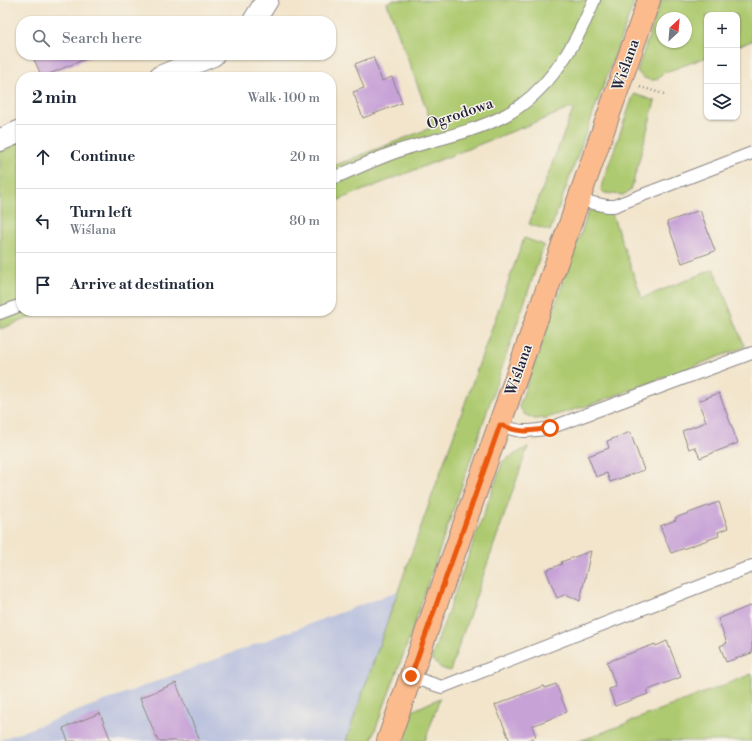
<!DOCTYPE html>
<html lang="en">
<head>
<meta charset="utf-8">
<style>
  body { margin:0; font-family:"Libre Bodoni",serif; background:#f6f6f7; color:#1f2937 }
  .controls { position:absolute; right:12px; top:12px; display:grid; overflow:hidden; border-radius:8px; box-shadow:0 1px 3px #0004 }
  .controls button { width:36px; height:36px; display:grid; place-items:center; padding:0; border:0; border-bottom:1px solid #e0e1e3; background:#fff; color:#1f2937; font:20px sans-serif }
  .compass { position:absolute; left:656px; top:12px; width:36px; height:36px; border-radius:50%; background:#fff; box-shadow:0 1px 3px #0004; rotate:26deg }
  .stop { position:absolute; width:12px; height:12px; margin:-9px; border:3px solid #ea580c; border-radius:50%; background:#fff }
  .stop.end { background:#ea580c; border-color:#fff; box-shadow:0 1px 4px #0008 }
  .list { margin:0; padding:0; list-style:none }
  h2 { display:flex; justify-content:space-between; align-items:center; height:52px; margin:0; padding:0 16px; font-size:17px }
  h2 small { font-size:13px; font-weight:400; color:#747a83 }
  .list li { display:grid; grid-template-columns:26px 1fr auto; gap:12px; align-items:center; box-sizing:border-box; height:64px; padding:0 16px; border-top:1px solid #e0e1e3 }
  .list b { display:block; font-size:15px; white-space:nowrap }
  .list p { margin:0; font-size:13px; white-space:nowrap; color:#747a83 }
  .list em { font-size:13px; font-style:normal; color:#747a83 }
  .icon { flex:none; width:22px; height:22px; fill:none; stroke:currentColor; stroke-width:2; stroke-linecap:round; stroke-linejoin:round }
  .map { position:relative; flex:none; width:752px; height:741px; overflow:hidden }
  .search { position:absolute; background:#fff; box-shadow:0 1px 3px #0004; left:16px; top:16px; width:320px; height:44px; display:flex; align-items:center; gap:10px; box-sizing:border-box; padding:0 14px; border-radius:16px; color:#747a83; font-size:15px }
  .panel { position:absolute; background:#fff; box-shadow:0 1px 3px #0004; left:16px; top:72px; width:320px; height:244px; border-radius:16px }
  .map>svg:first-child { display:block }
</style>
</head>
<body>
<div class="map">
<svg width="752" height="741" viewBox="0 0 752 741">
  <rect width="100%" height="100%" fill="#f7f3e8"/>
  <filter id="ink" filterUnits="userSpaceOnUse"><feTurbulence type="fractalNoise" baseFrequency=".025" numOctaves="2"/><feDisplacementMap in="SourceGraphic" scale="8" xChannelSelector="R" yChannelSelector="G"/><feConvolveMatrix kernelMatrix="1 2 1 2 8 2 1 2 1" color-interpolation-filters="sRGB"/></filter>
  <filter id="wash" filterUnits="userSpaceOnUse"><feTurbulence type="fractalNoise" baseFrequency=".012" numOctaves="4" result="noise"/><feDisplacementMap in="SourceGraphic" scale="16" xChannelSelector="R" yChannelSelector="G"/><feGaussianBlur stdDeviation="0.9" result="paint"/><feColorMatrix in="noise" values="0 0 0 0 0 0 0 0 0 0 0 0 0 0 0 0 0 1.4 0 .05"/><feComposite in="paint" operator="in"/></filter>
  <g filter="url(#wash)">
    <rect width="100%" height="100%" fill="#f2e5cc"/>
    <path fill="#bcc3de" d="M 398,591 L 346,741 L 0,741 L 0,740 Z"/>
    <path fill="#aeca70" stroke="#687656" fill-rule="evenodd" d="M 392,0 L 635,0 L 550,231 L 529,224 L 574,107 L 331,203 L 331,167 L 433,127 L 387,3 Z
      M 661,0 L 752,0 L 752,41 L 737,46 L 737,15 L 707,15 L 707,57 L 663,73 C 657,85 643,80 637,71 ZM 662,18 L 686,18 L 686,42 L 662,42 Z
      M 634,94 L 655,101 L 631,190 L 623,195 L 605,193 L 601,190 L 602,184 Z
      M 21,141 L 21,311 L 48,311 L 0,329 L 0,149 Z
      M 589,210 L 612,214 L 642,298 L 714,269 L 745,347 L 593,404 L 546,418 L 535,419 L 524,414 L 519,406 Z
      M 524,238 L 544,245 L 408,642 L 371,741 L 346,741 L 398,591 Z
      M 528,447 L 450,671 L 441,668 L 431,659 L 503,461 Z
      M 752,674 L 752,741 L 579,741 L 591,737 Z
      M 440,698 L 425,741 L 402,741 L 412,711 Z"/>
    <g id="blocks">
      <path fill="#c7a2d7" d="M 32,55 L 95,55 L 42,77 Z
        M 373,57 L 382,81 L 392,77 L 402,103 L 363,118 L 353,92 L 364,88 L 355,64 Z
        M 700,210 L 715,251 L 682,263 L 667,222 Z
        M 719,393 L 738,443 L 700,458 L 695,447 L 689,449 L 682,431 L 706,422 L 698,401 Z
        M 630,432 L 644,470 L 610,482 L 607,473 L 596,477 L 588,456 L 609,448 L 607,441 Z
        M 719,502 L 728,528 L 718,532 L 719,536 L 671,553 L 660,526 L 676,520 L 675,518 Z
        M 591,551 L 580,601 L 566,594 L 557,598 L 546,570 L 562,564 L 561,562 Z
        M 752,605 L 752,653 L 726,662 L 720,646 L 727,643 L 718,619 Z
        M 667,641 L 681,677 L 646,691 L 648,694 L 615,706 L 609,689 L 616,687 L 607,662 L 655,644 L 656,646 Z
        M 176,683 L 200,741 L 158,741 L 140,698 Z
        M 556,684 L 567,712 L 532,726 L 536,737 L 525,741 L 510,741 L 495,705 L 544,686 L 545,688 Z
        M 100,713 L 111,741 L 68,741 L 63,728 Z"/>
    </g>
  </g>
  <g filter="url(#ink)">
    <use href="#blocks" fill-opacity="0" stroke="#8a8484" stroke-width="1"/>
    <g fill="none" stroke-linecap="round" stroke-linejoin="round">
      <defs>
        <path id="lane" d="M 331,179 C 355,169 379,157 404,149 C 436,139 473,132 502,117 C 547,94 576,45 594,0
          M 579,200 L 607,206 L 614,206 L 752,153
          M 0,313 L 21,305
          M 500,425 C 522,433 526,432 550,428 L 752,353
          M 411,677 L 442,687 L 752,566"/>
        <path id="street" d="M 254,21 L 267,0
          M 160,77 L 213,55
          M 0,140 L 21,131"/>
        <path id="primary" d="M 388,741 L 649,0"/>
      </defs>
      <use href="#lane" stroke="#8a8484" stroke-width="14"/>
      <use href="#street" stroke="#8a8484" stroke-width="24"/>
      <use href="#primary" stroke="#8a8484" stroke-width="24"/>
      <path stroke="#8a8484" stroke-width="2.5" stroke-dasharray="1 3" stroke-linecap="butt" d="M 640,87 L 664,94"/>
      <use href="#lane" stroke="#fff" stroke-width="12"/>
      <use href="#street" stroke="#fff" stroke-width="22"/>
      <use href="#primary" stroke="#fbbb8d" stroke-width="22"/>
    </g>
  </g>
  <g fill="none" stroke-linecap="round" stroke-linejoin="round" filter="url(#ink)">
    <path stroke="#ea580c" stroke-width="5" d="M 411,676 L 500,425 C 522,433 526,432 550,428"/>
  </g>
  <g text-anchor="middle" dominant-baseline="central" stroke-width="3" stroke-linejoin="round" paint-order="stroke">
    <g font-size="15" fill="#22223b" stroke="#f7f3e8">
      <text transform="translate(626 65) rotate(-71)">Wiślana</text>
      <text transform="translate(460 114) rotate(-19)">Ogrodowa</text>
      <text transform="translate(519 370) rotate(-71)">Wiślana</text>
    </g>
  </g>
</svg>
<div class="controls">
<button>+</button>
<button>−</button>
<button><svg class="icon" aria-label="layers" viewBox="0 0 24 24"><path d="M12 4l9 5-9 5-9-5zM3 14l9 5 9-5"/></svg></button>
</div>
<svg class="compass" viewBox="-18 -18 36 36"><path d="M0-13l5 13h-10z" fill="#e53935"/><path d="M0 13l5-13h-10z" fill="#747a83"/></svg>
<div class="stop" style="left:550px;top:428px"></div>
<div class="stop end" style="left:411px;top:676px"></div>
<div class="search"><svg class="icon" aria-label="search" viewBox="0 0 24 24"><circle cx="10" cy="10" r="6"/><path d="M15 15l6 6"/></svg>Search here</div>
<section class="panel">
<h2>2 min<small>Walk · 100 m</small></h2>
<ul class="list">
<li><svg class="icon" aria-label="ahead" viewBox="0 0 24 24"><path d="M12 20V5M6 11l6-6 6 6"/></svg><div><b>Continue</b></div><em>20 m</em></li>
<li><svg class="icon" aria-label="left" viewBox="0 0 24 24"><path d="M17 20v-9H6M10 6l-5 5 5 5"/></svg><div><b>Turn left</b><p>Wiślana</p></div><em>80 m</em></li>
<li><svg class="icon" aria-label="arrive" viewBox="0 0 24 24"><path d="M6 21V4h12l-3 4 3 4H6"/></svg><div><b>Arrive at destination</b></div></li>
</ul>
</section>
</div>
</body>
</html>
